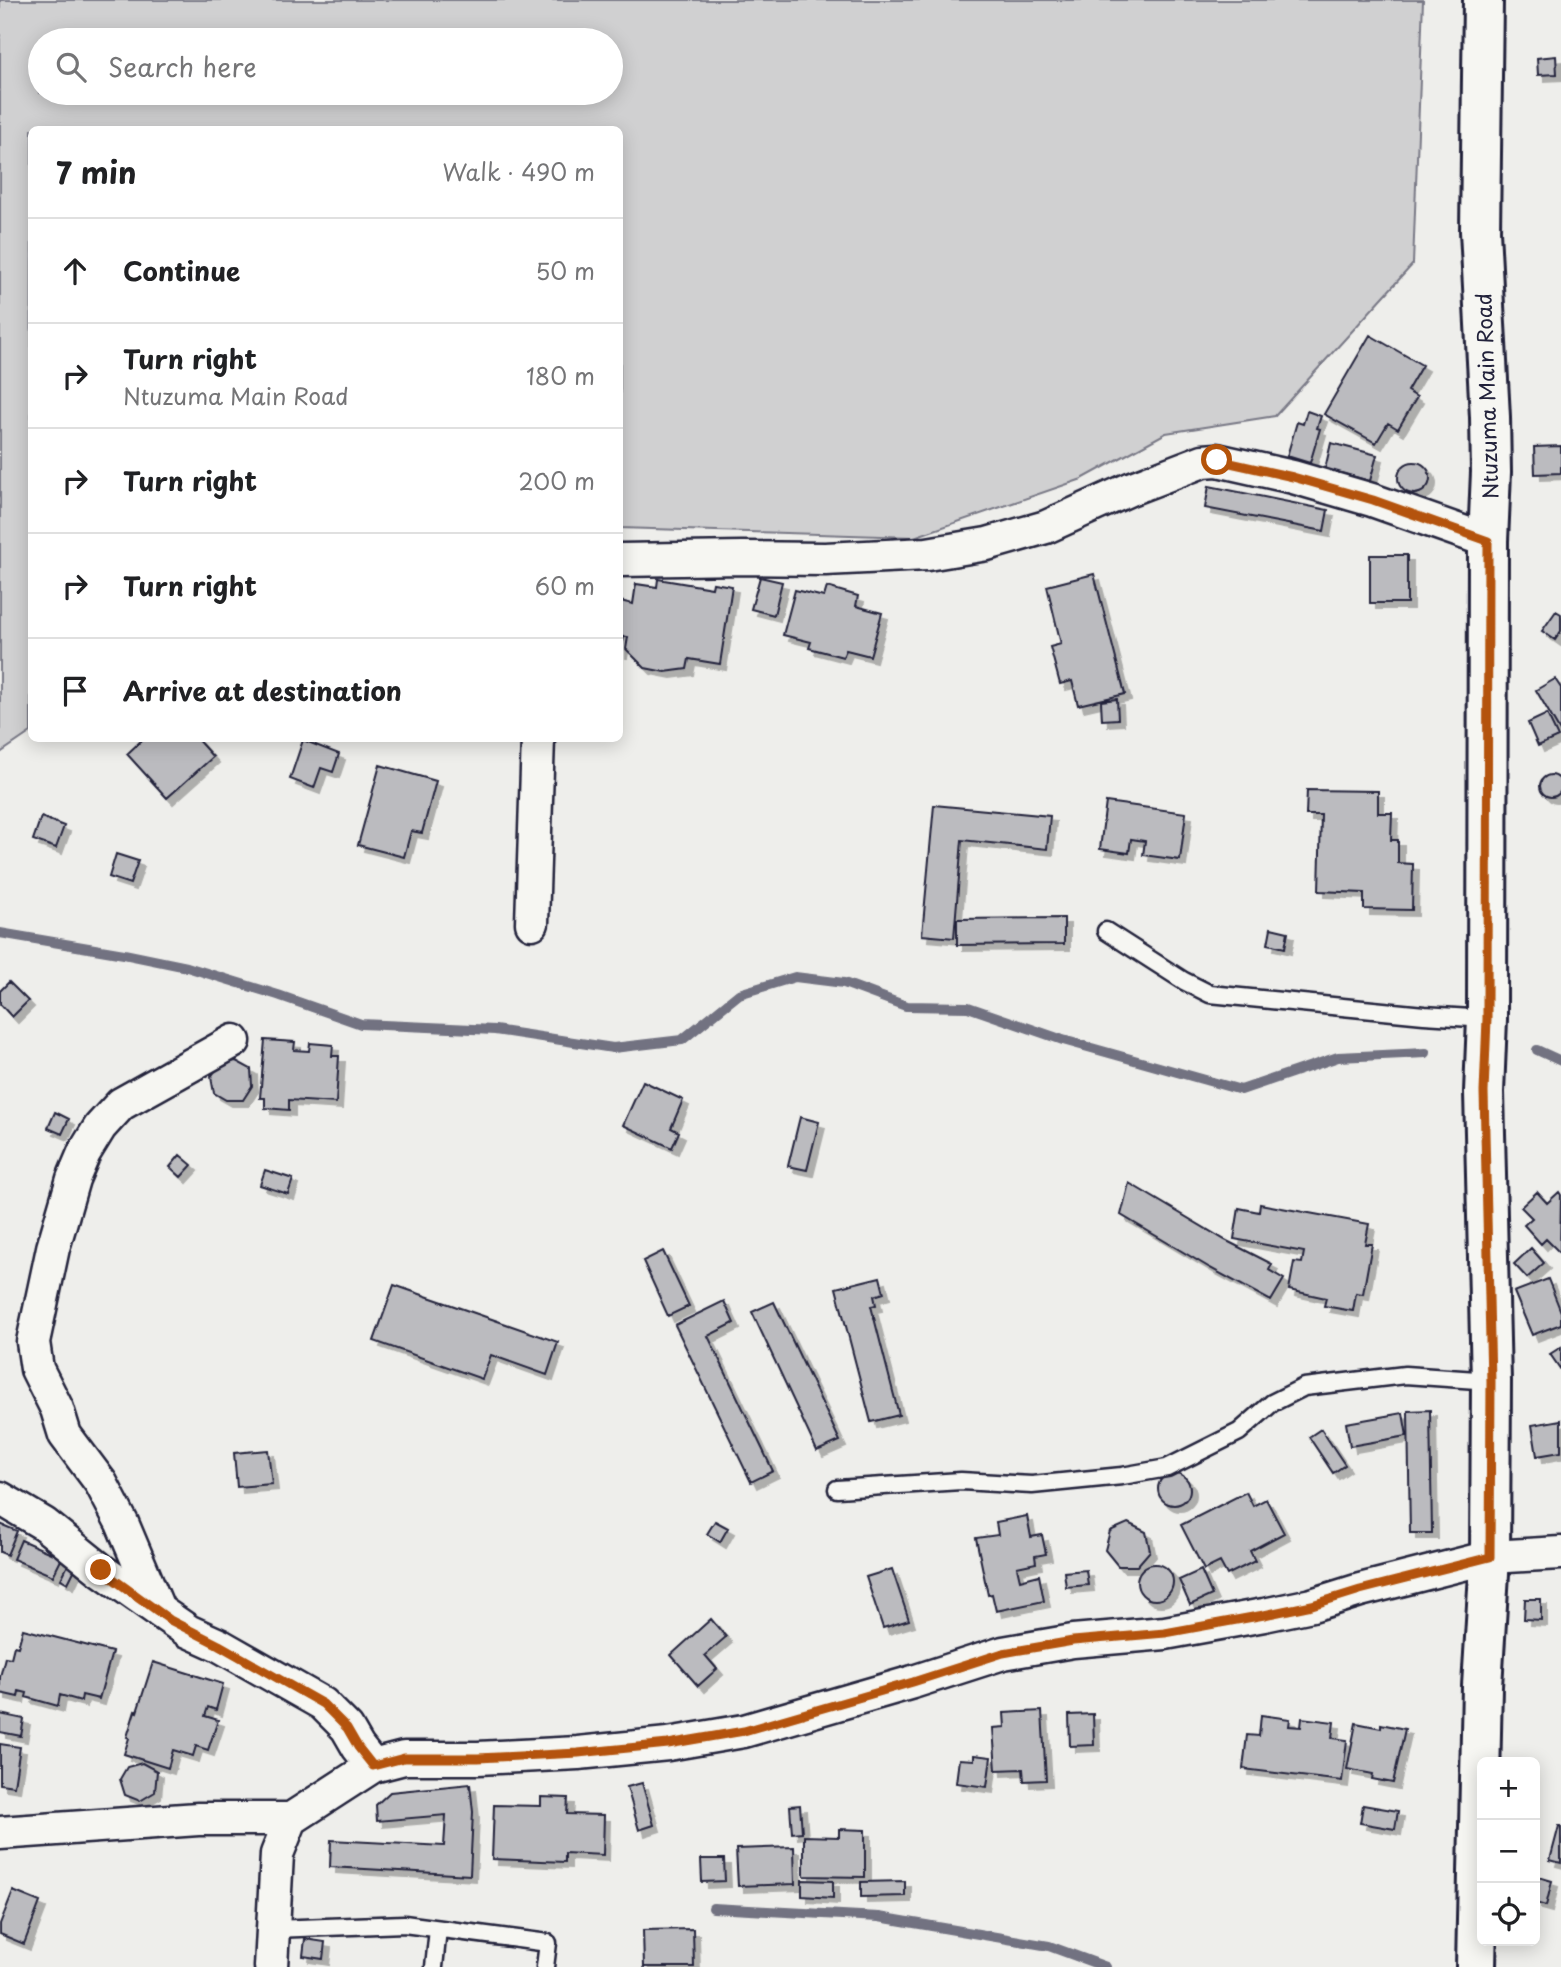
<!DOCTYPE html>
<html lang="en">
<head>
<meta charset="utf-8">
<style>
  body { margin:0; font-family:"Playpen Sans",sans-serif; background:#f2f2f2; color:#202124 }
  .controls { position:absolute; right:21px; bottom:21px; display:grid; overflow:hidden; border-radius:10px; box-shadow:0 4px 18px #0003 }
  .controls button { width:63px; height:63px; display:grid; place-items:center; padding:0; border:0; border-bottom:2px solid #e0e0e0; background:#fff; color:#202124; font:35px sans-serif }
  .stop { position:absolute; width:21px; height:21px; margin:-16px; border:5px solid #b45309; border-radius:50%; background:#fff }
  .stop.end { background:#b45309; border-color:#fff; box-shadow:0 2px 7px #0008 }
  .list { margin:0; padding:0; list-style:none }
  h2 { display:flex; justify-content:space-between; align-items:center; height:91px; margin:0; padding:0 28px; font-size:30px }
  h2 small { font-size:23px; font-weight:400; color:#757577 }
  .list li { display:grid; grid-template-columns:46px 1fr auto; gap:21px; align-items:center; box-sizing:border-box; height:105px; padding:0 28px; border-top:2px solid #e0e0e0 }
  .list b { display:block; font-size:26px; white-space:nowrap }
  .list p { margin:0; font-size:23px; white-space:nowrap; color:#757577 }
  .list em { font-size:23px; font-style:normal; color:#757577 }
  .icon { flex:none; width:38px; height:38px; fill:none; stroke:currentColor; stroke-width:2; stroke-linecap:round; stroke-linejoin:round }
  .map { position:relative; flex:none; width:1561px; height:1967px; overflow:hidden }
  .search { position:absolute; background:#fff; box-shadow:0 4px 18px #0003; left:28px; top:28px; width:595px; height:77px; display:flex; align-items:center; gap:18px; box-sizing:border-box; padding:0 24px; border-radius:38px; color:#757577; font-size:26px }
  .panel { position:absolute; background:#fff; box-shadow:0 4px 18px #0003; left:28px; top:126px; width:595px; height:616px; border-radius:10px }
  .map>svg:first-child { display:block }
</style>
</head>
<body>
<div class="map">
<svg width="1561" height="1967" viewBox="0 0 1561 1967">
  <defs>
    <filter id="shadow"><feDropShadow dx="6" dy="6" stdDeviation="0" flood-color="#0004"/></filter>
  </defs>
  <rect width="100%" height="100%" fill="#eeeeeb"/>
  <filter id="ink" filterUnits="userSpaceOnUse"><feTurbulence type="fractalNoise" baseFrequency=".0143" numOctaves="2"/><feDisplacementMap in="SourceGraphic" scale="14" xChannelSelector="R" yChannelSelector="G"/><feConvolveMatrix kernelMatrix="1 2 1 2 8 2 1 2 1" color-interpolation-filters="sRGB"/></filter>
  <g filter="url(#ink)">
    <path fill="#d0d0d1" stroke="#797986" stroke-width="2" fill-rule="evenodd" d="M 0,0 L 1423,0 L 1413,264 L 1275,416 L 1166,433 L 1082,479 L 914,537 L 620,528 L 620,130 L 32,130 L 31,732 L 0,753 ZM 40,40 L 611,40 L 611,93 L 40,93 Z"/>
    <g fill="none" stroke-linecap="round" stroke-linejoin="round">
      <path stroke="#727281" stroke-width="10" d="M 0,933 L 124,954 L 187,967 L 278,995 L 361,1024 L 495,1030 L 613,1048 L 682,1040 L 739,994 L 795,977 L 844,983 L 906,1006 L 968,1007 L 1063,1040 L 1241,1090 L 1338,1057 L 1426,1053
        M 1537,1050 L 1561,1061
        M 713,1908 L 879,1917 L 1049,1946 L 1106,1967"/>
    </g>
    <path fill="#bbbbbf" stroke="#22223b" stroke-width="2" filter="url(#shadow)" d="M 1556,56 L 1557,74 L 1538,75 L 1537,58 Z
      M 1370,335 L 1422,365 L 1407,391 L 1417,397 L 1398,429 L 1388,423 L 1376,443 L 1324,414 Z
      M 1307,411 L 1321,416 L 1317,428 L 1320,429 L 1310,463 L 1287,456 L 1297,422 L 1303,424 Z
      M 1331,443 L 1377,455 L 1370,481 L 1325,469 Z
      M 1561,446 L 1561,473 L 1535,474 L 1534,447 Z
      M1398 478a16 16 0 1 1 32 0a16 16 0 1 1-32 0Z
      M 1209,486 L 1328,510 L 1324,531 L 1205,508 Z
      M 1370,555 L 1407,555 L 1407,603 L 1370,603 Z
      M 1094,574 L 1125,694 L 1078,705 L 1072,681 L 1060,684 L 1050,647 L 1061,644 L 1047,586 Z
      M 760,577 L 782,582 L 774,615 L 751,609 Z
      M 658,579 L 712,588 L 713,583 L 732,586 L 720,664 L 689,659 L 687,669 L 665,672 L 645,668 L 626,649 L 628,637 L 620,636 L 620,601 L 633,604 L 636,584 L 657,587 Z
      M 827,587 L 858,596 L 856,606 L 882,613 L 870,656 L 846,650 L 843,657 L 809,648 L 811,642 L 783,635 L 795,590 L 824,597 Z
      M 1556,611 L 1561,614 L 1561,631 L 1555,640 L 1542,631 Z
      M 620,636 L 624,637 L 621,652 L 620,652 Z
      M 1555,679 L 1561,688 L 1561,733 L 1536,690 Z
      M 1117,699 L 1118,719 L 1102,720 L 1101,701 Z
      M 1547,714 L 1558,737 L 1538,746 L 1528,723 Z
      M 144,738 L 196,738 L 213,757 L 167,798 L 127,754 Z
      M 303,740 L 339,754 L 333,772 L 321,768 L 314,788 L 290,779 Z
      M 380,765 L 436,781 L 422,833 L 411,831 L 404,857 L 358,845 Z
      M1540 786a11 11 0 1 1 22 0a11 11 0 1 1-22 0Z
      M 1307,790 L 1378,791 L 1378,813 L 1392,813 L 1391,840 L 1398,840 L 1398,863 L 1413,864 L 1412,910 L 1364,909 L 1364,893 L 1319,891 L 1321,815 L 1306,815 Z
      M 1106,802 L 1186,813 L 1180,860 L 1143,855 L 1145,841 L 1131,839 L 1129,853 L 1100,849 Z
      M 934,805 L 1050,816 L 1047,849 L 962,840 L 954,938 L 922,935 Z
      M 41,817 L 64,826 L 56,848 L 33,840 Z
      M 116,854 L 138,861 L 130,884 L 109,877 Z
      M 1064,918 L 1064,944 L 957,945 L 957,919 Z
      M 1271,928 L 1288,932 L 1285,948 L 1268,944 Z
      M 9,982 L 28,1001 L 12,1017 L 0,1004 L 0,991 Z
      M 265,1040 L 295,1042 L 294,1050 L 309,1051 L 310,1043 L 333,1045 L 332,1056 L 339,1056 L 336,1103 L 289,1100 L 289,1110 L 265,1108 L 265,1098 L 260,1098 Z
      M 236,1061 L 251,1069 L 252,1086 L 243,1100 L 226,1100 L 214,1093 L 211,1077 L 220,1064 Z
      M 643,1081 L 683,1100 L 671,1128 L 679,1132 L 672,1148 L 623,1125 Z
      M 55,1112 L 69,1119 L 62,1134 L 48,1128 Z
      M 800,1117 L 819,1122 L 807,1170 L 788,1166 Z
      M 180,1155 L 192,1165 L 181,1177 L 170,1167 Z
      M 265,1170 L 293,1179 L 288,1194 L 260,1185 Z
      M 1129,1183 L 1225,1240 L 1272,1264 L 1269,1270 L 1284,1279 L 1271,1301 L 1210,1268 L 1121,1215 Z
      M 1537,1192 L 1547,1203 L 1559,1192 L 1561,1195 L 1560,1253 L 1546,1239 L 1541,1244 L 1524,1225 L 1532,1218 L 1521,1207 Z
      M 1260,1204 L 1369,1224 L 1365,1244 L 1372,1244 L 1363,1294 L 1356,1293 L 1353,1311 L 1324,1306 L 1326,1298 L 1289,1290 L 1294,1262 L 1302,1263 L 1304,1252 L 1234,1239 L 1239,1208 L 1259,1212 Z
      M 1531,1248 L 1544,1263 L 1527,1278 L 1514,1264 Z
      M 663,1251 L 689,1306 L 668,1316 L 643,1261 Z
      M 880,1277 L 884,1293 L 874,1296 L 876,1305 L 871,1306 L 899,1415 L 871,1422 L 836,1288 Z
      M 1548,1279 L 1561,1312 L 1561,1324 L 1532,1335 L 1514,1292 Z
      M 394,1285 L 558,1342 L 547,1375 L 491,1355 L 482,1379 L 374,1341 Z
      M 724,1301 L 734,1323 L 708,1336 L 773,1471 L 751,1482 L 675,1325 Z
      M 774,1302 L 840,1441 L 817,1451 L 752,1312 Z
      M 1561,1347 L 1561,1370 L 1550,1354 Z
      M 1430,1410 L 1432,1533 L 1410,1533 L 1408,1411 Z
      M 1403,1413 L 1407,1436 L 1350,1446 L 1346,1423 Z
      M 1561,1420 L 1561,1452 L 1537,1456 L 1532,1425 Z
      M 1321,1429 L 1345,1465 L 1333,1473 L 1309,1437 Z
      M 268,1450 L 272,1484 L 237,1487 L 234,1453 Z
      M1158 1489a16 16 0 1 1 32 0a16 16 0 1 1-32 0Z
      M 1246,1492 L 1253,1506 L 1266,1499 L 1284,1533 L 1250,1551 L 1255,1561 L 1227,1575 L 1220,1562 L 1204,1570 L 1181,1525 Z
      M 1027,1516 L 1031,1537 L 1042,1535 L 1046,1554 L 1035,1556 L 1036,1563 L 1017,1567 L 1020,1580 L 1039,1575 L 1044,1601 L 996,1611 L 992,1594 L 988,1595 L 976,1538 L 998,1535 L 996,1522 Z
      M 715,1521 L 728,1528 L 720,1542 L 707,1534 Z
      M 1128,1523 L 1146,1532 L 1150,1551 L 1137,1566 L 1118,1566 L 1105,1550 L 1110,1531 Z
      M 0,1524 L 17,1531 L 7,1555 L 0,1552 Z
      M 21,1540 L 62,1558 L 53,1576 L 13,1559 Z
      M1137 1582a18 18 0 1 1 36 0a18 18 0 1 1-36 0Z
      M 68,1565 L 75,1569 L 68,1583 L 61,1579 Z
      M 892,1569 L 909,1620 L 883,1628 L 866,1577 Z
      M 1086,1570 L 1088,1585 L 1066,1587 L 1064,1572 Z
      M 1201,1570 L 1212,1595 L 1190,1605 L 1179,1580 Z
      M 1525,1599 L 1541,1599 L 1541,1620 L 1524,1619 Z
      M 711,1619 L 726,1637 L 705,1655 L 717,1669 L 698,1686 L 671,1655 Z
      M 23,1629 L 112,1652 L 99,1699 L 82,1695 L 81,1701 L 60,1695 L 58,1706 L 26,1697 L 27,1693 L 19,1691 L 18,1697 L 0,1693 L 0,1677 L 5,1657 L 11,1658 L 14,1646 L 18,1647 Z
      M 153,1662 L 223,1684 L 216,1710 L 208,1707 L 205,1716 L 218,1720 L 208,1750 L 196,1746 L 193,1756 L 173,1750 L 168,1768 L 124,1754 L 129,1738 L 127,1737 L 135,1711 L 137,1712 Z
      M 1042,1711 L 1046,1780 L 1024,1781 L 1023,1769 L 996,1770 L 993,1728 L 1005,1727 L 1004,1713 Z
      M 0,1714 L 24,1719 L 21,1736 L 0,1732 Z
      M 1093,1714 L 1094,1745 L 1070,1746 L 1069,1715 Z
      M 1261,1715 L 1290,1719 L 1289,1726 L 1301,1727 L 1302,1718 L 1334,1722 L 1332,1738 L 1347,1740 L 1342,1781 L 1243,1769 L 1247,1735 L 1259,1736 Z
      M 1356,1723 L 1381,1728 L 1381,1724 L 1405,1729 L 1393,1783 L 1372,1779 L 1373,1774 L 1347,1769 Z
      M 0,1744 L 20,1747 L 14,1786 L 0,1784 Z
      M 974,1755 L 991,1757 L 987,1787 L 956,1783 L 959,1759 L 974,1760 Z
      M 142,1763 L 157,1771 L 155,1792 L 140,1801 L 125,1795 L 120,1779 L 127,1767 Z
      M 642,1783 L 654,1825 L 639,1830 L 627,1787 Z
      M 470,1784 L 473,1812 L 470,1875 L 330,1867 L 331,1840 L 444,1846 L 446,1815 L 377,1821 L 376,1805 L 390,1792 Z
      M 541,1797 L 568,1798 L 567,1814 L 604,1815 L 603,1855 L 565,1853 L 565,1862 L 492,1859 L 494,1805 L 541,1806 Z
      M 800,1805 L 802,1832 L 792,1833 L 790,1806 Z
      M 1363,1805 L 1398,1811 L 1395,1829 L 1360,1823 Z
      M 1559,1826 L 1561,1826 L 1561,1863 L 1550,1860 Z
      M 839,1829 L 865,1830 L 865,1877 L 804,1876 L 804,1836 L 839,1837 Z
      M 794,1847 L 795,1884 L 738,1886 L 736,1849 Z
      M 701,1859 L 724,1859 L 725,1881 L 702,1882 Z
      M 1535,1876 L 1552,1881 L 1546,1906 L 1535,1903 Z
      M 802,1880 L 833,1881 L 833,1898 L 802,1896 Z
      M 905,1881 L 905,1896 L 861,1897 L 861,1882 Z
      M 13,1891 L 40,1902 L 24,1944 L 0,1934 L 0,1924 Z
      M 693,1929 L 694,1967 L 644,1967 L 643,1930 Z
      M 305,1939 L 325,1942 L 323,1959 L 303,1956 Z"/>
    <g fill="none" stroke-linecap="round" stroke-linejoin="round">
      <defs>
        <path id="service" d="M 1106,931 L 1184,981 L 1210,994 L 1424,1015 L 1487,1019
          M 837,1489 L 961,1481 L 1032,1485 L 1122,1476 L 1167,1468 L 1239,1432 L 1272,1403 L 1304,1387 L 1405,1375 L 1491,1381
          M 274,1929 L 404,1924 L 548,1943 L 545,1967
          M 434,1967 L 438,1929"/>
        <path id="minor" d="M 620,560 L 742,558 L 825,559 L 927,554 L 987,544 L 1046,527 L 1130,489 L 1203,461 L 1217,460 L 1293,477 L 1372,500 L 1488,541
          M 532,923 L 538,738
          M 234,1041 L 121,1104 L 100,1127 L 84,1153 L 73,1179 L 53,1248 L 33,1342 L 37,1369 L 57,1409 L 65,1435 L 101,1483 L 122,1523 L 159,1611 L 188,1631 L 219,1645 L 323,1704 L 347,1728 L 358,1747 L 373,1766
          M 0,1498 L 44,1524 L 101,1570 L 159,1611
          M 0,1833 L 198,1819 L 291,1819
          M 271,1967 L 277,1854 L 291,1819 L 373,1766 L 404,1758 L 478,1758 L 578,1753 L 668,1744 L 744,1731 L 913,1682 L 1003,1653 L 1073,1641 L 1165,1633 L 1264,1615 L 1312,1605 L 1360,1590 L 1490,1557 L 1561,1553"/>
        <path id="secondary" d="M 1476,1967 L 1482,1686 L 1490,1557 L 1491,1381 L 1484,1092 L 1487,1019 L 1488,541 L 1491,472 L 1490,417 L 1480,231 L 1483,0"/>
      </defs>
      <use href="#service" stroke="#22223b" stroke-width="21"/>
      <use href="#minor" stroke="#22223b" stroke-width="37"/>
      <use href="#secondary" stroke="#22223b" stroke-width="44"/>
      <use href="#service" stroke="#f6f6f2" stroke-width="16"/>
      <use href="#minor" stroke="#f6f6f2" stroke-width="32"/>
      <use href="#secondary" stroke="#f6f6f2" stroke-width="38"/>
    </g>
  </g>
  <g fill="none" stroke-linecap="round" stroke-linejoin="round" filter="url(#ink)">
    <path stroke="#b45309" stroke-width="9" d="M 101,1570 L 170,1620 L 219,1645 L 323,1704 L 347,1728 L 358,1747 L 373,1766 L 404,1758 L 478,1758 L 578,1753 L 668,1744 L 744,1731 L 913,1682 L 1003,1653 L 1073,1641 L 1165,1633 L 1264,1615 L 1312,1605 L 1360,1590 L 1490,1557 L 1491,1381 L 1484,1092 L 1487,1019 L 1488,541 L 1373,500 L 1293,477 L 1217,460"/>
  </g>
  <g text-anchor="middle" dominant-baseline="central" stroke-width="7" stroke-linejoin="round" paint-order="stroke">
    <g font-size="21" fill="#22223b" stroke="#f6f6f2">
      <text transform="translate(1486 396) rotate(-92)">Ntuzuma Main Road</text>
    </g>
  </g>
</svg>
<div class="controls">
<button>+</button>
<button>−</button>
<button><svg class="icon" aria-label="locate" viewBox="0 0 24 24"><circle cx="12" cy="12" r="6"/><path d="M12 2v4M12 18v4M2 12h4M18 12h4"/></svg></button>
</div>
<div class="stop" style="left:1217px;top:460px"></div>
<div class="stop end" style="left:101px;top:1570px"></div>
<div class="search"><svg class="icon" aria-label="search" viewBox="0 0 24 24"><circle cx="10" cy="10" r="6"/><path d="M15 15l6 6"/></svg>Search here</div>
<section class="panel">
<h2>7 min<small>Walk · 490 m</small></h2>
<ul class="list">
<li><svg class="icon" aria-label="ahead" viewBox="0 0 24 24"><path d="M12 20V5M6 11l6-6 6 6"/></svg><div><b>Continue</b></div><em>50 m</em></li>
<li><svg class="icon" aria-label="right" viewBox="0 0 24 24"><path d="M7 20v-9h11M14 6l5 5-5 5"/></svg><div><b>Turn right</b><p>Ntuzuma Main Road</p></div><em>180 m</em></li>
<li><svg class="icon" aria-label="right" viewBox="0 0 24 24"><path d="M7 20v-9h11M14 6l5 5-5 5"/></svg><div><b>Turn right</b></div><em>200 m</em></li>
<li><svg class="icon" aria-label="right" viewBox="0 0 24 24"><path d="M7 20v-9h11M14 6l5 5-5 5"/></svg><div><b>Turn right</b></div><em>60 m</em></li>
<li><svg class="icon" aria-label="arrive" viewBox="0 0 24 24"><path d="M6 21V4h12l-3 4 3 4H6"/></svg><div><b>Arrive at destination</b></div></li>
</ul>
</section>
</div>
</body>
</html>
